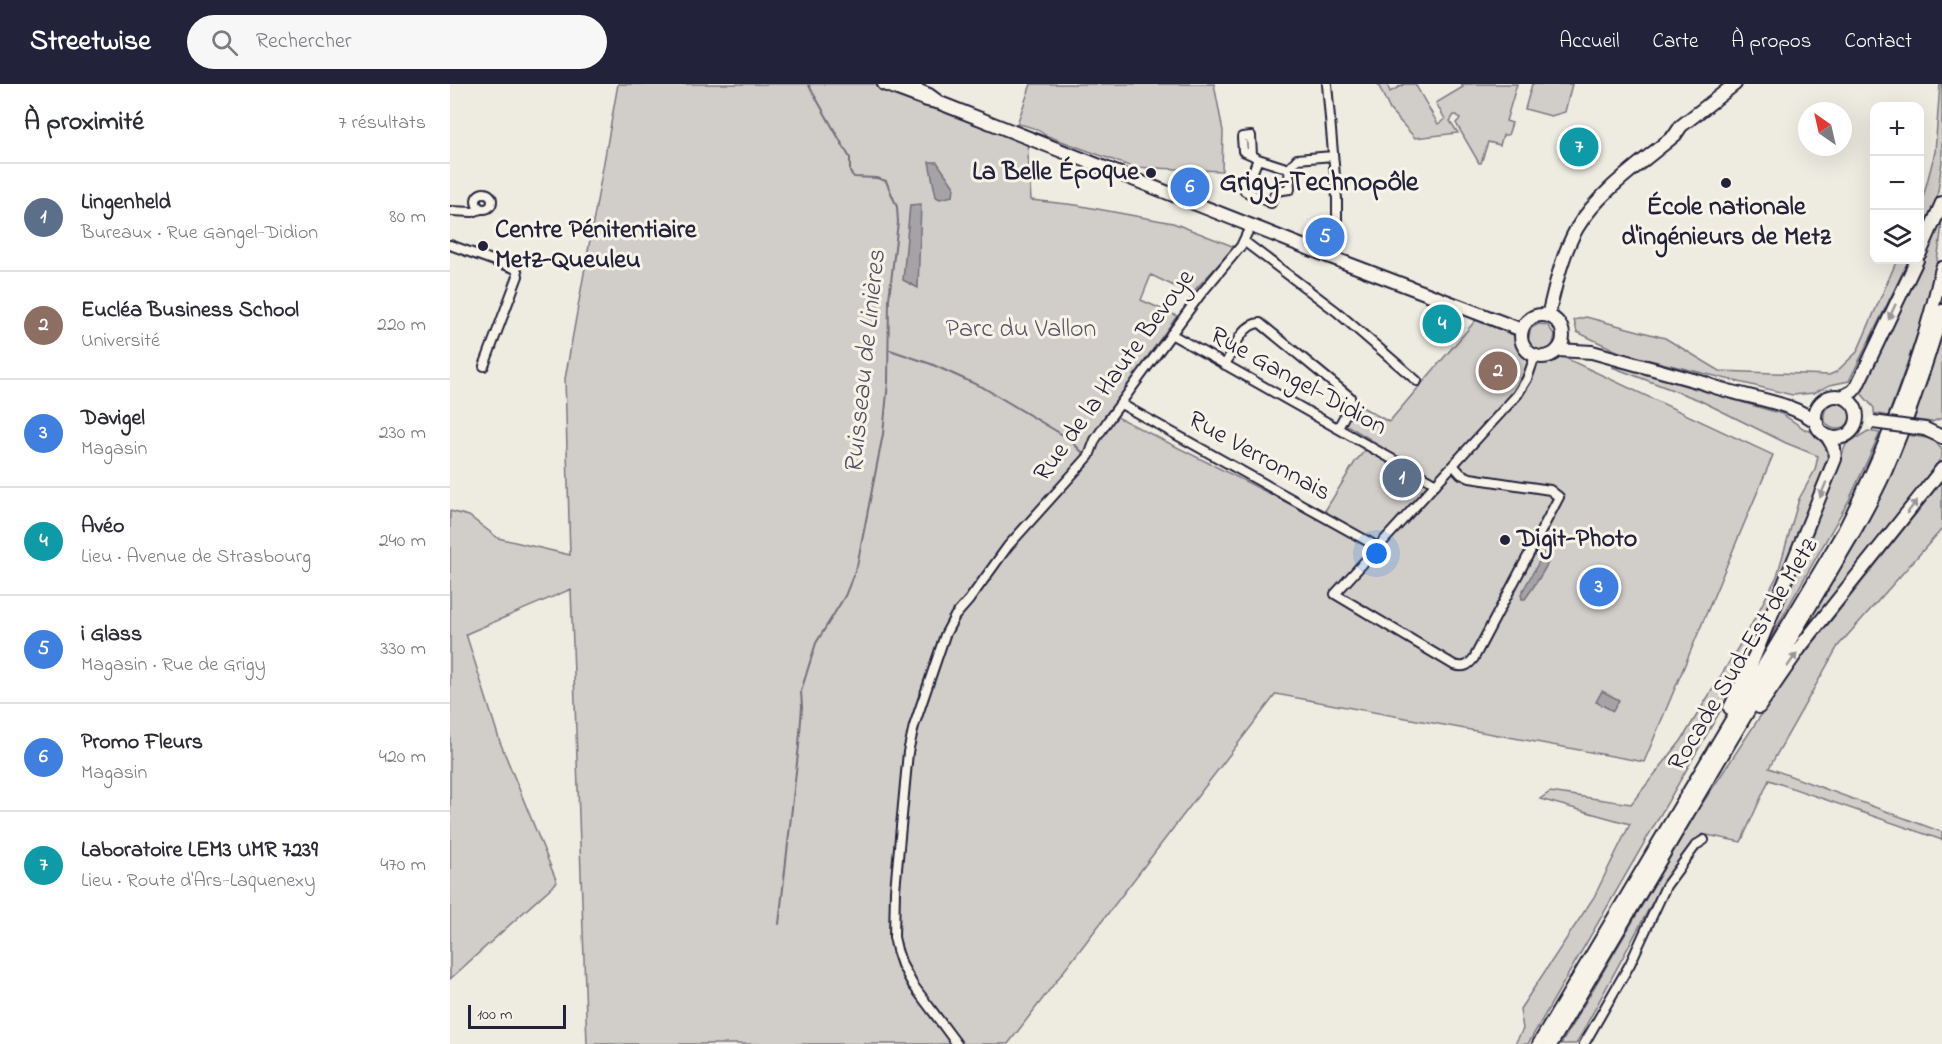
<!DOCTYPE html>
<html lang="fr">
<head>
<meta charset="utf-8">
<style>
  body { margin:0; font-family:"Indie Flower",sans-serif; background:#f7f7f7; color:#2b2b33 }
  .controls { position:absolute; right:18px; top:18px; display:grid; overflow:hidden; border-radius:12px; box-shadow:0 6px 24px #0002 }
  .controls button { width:54px; height:54px; display:grid; place-items:center; padding:0; border:0; border-bottom:2px solid #e1e1e2; background:#fff; color:#2b2b33; font:30px sans-serif }
  .compass { position:absolute; left:1348px; top:18px; width:54px; height:54px; border-radius:50%; background:#fff; box-shadow:0 6px 24px #0002; rotate:326deg }
  .scale { position:absolute; left:18px; bottom:15px; width:98px; box-sizing:border-box; padding-left:6px; border:3px solid #22223b; border-top:0; font-size:16px; line-height:21px; white-space:nowrap; color:#22223b; -webkit-text-stroke:4px #f7f3e8; paint-order:stroke }
  .you { position:absolute; left:927px; top:470px; width:21px; height:21px; margin:-15px; border:4px solid #fff; border-radius:50%; background:#1a73e8; box-shadow:0 0 0 9px #1a73e833 }
  .badge { display:grid; place-items:center; width:39px; height:39px; border-radius:50%; background:#22223b; color:#fff; font-size:20px; font-weight:700 }
  .pin { position:absolute; translate:-50% -50%; border:3px solid #fff; box-shadow:0 2px 6px #0006 }
  .list { margin:0; padding:0; list-style:none }
  h2 { display:flex; justify-content:space-between; align-items:center; height:78px; margin:0; padding:0 24px; font-size:26px }
  h2 small { font-size:20px; font-weight:400; color:#7c7c81 }
  .list li { display:grid; grid-template-columns:39px 1fr auto; gap:18px; align-items:center; box-sizing:border-box; height:108px; padding:0 24px; border-top:2px solid #e1e1e2 }
  .list b { display:block; font-size:22px; white-space:nowrap }
  .list p { margin:0; font-size:20px; white-space:nowrap; color:#7c7c81 }
  .list em { font-size:20px; font-style:normal; color:#7c7c81 }
  .icon { flex:none; width:33px; height:33px; fill:none; stroke:currentColor; stroke-width:2; stroke-linecap:round; stroke-linejoin:round }
  .map { position:relative; flex:none; width:1492px; height:960px; overflow:hidden }
  header { display:flex; align-items:center; gap:36px; box-sizing:border-box; height:84px; padding:0 30px; background:#22223b; color:#fff }
  header strong { font-size:28px }
  nav { display:flex; gap:33px; margin-inline-start:auto; font-size:21px }
  .search { width:420px; height:54px; background:#f7f7f7; display:flex; align-items:center; gap:15px; box-sizing:border-box; padding:0 21px; border-radius:33px; color:#7c7c81; font-size:22px }
  main { display:flex }
  aside { flex:1; background:#fff }
  .map>svg:first-child { display:block }
</style>
</head>
<body>
<header>
<strong>Streetwise</strong>
<div class="search"><svg class="icon" aria-label="search" viewBox="0 0 24 24"><circle cx="10" cy="10" r="6"/><path d="M15 15l6 6"/></svg>Rechercher</div>
<nav><a>Accueil</a><a>Carte</a><a>À propos</a><a>Contact</a></nav>
</header>
<main>
<aside>
<h2>À proximité<small>7 résultats</small></h2>
<ul class="list">
<li><span class="badge" style="background:#5c6f8a">1</span><div><b>Lingenheld</b><p>Bureaux · Rue Gangel-Didion</p></div><em>80 m</em></li>
<li><span class="badge" style="background:#8d6e63">2</span><div><b>Eucléa Business School</b><p>Université</p></div><em>220 m</em></li>
<li><span class="badge" style="background:#3f7fe0">3</span><div><b>Davigel</b><p>Magasin</p></div><em>230 m</em></li>
<li><span class="badge" style="background:#0f9aa8">4</span><div><b>Avéo</b><p>Lieu · Avenue de Strasbourg</p></div><em>240 m</em></li>
<li><span class="badge" style="background:#3f7fe0">5</span><div><b>i Glass</b><p>Magasin · Rue de Grigy</p></div><em>330 m</em></li>
<li><span class="badge" style="background:#3f7fe0">6</span><div><b>Promo Fleurs</b><p>Magasin</p></div><em>420 m</em></li>
<li><span class="badge" style="background:#0f9aa8">7</span><div><b>Laboratoire LEM3 UMR 7239</b><p>Lieu · Route d'Ars-Laquenexy</p></div><em>470 m</em></li>
</ul>
</aside>
<div class="map">
<svg width="1492" height="960" viewBox="0 0 1492 960">
  <rect width="100%" height="100%" fill="#eeebe1"/>
  <filter id="ink" filterUnits="userSpaceOnUse"><feTurbulence type="fractalNoise" baseFrequency=".0167" numOctaves="2"/><feDisplacementMap in="SourceGraphic" scale="12" xChannelSelector="R" yChannelSelector="G"/><feConvolveMatrix kernelMatrix="1 2 1 2 8 2 1 2 1" color-interpolation-filters="sRGB"/></filter>
  <g filter="url(#ink)">
    <path fill="#d1cdc9" stroke="#7a7882" stroke-width="1.5" d="M 168,0 L 428,0 L 577,57 L 581,116 L 626,121 L 723,139 L 785,163 L 741,210 L 701,191 L 691,216 L 727,232 L 696,275 L 665,332 L 870,435 L 905,378 L 923,357 L 895,340 L 905,319 L 939,338 L 1026,236 L 1078,257 L 1081,244 L 1089,240 L 1097,241 L 1105,251 L 1103,260 L 1098,266 L 1323,371 L 1194,678 L 826,610 L 558,960 L 137,960 L 121,505 L 16,550 L 50,658 L 107,798 L 0,895 L 0,427 L 19,432 L 48,454 L 120,471 L 115,295 Z
      M 581,0 L 764,0 L 773,47 L 772,87 L 682,83 L 595,51 C 588,45 576,41 567,40 Z
      M 928,0 L 937,0 L 940,8 L 954,0 L 965,0 L 988,40 L 995,35 L 986,19 L 1013,3 L 1011,0 L 1067,0 L 1056,37 L 1062,39 L 1058,51 L 1053,51 L 1050,61 L 1038,58 L 1031,79 L 1029,79 L 1007,41 L 1006,39 L 1010,35 L 1007,31 L 1004,31 L 1000,37 L 1008,49 L 965,54 L 940,26 Z
      M 1082,0 L 1122,0 L 1115,28 L 1101,32 L 1075,25 Z
      M 1490,0 L 1492,0 L 1492,77 L 1487,114 L 1470,152 L 1470,125 L 1485,68 Z
      M 1492,127 C 1492,191 1460,272 1438,332 L 1424,329 L 1424,324 L 1410,308 Z
      M 1447,176 L 1459,176 L 1399,297 L 1380,301 L 1364,309 L 1342,311 L 1171,269 L 1127,248 L 1124,236 L 1136,233 L 1215,254 L 1270,287 L 1379,291 L 1386,288 L 1407,268 Z
      M 1492,249 L 1492,334 L 1482,338 L 1464,336 Z
      M 1162,283 L 1175,284 L 1332,330 L 1356,346 L 1363,348 L 1380,368 L 1320,521 L 1283,605 L 1078,960 L 1065,960 L 1073,945 L 1070,925 L 1144,813 L 1180,740 L 1090,715 L 1100,708 L 1181,720 L 1231,657 L 1297,549 L 1327,492 L 1349,415 L 1365,386 L 1368,372 L 1336,359 L 1249,316 Z
      M1374 332a13 13 0 1 1 26 0a13 13 0 1 1-26 0Z
      M 1418,347 L 1430,349 L 1399,416 L 1317,560 L 1315,559 L 1360,457 L 1396,360 Z
      M 1457,351 L 1483,355 L 1492,366 L 1492,373 L 1349,558 L 1347,557 L 1413,447 Z
      M 1492,397 L 1492,445 L 1388,562 L 1319,684 L 1492,748 L 1492,756 L 1319,696 L 1291,758 L 1252,750 L 1215,795 L 1126,960 L 1111,960 L 1246,729 L 1337,592 Z"/>
    <path fill="#a6a3a6" stroke="#716f7b" stroke-width="1.5" d="M 479,78 L 487,78 L 504,103 L 503,112 L 490,115 L 486,113 Z
      M 471,120 L 468,204 L 453,196 L 460,121 Z
      M 1104,451 L 1106,452 C 1108,467 1085,501 1075,515 L 1072,515 L 1071,510 Z
      M 1152,607 L 1169,616 L 1163,627 L 1146,618 Z"/>
    <g fill="none" stroke-linecap="round" stroke-linejoin="round">
      <path stroke="#716f7b" stroke-width="2" d="M 440,266 L 481,280 L 534,304 L 618,354 L 634,370
        M 329,840 L 349,661 L 352,623 L 351,607 L 366,559 L 395,512 L 407,482 L 433,350 L 438,298 L 439,215 L 448,138 L 447,123 L 436,97 L 427,94 L 404,93 L 400,88 L 400,74 L 358,0"/>
      <defs>
        <path id="minor" d="M 877,0 L 887,115 L 887,157 L 883,174
          M 802,71 L 793,67 L 792,53 L 801,52 L 802,71 L 808,75
          M 839,85 L 808,75 L 795,107 L 821,119 L 826,107 L 840,105 L 839,85 L 847,75 L 883,72
          M26 117a8 8 0 1 1 16 0a8 8 0 1 1-16 0Z
          M 0,127 L 23,128 L 31,125
          M 795,158 L 886,227 L 967,297
          M 0,161 L 64,184 L 67,187 L 68,192 L 34,282
          M 721,250 L 986,400
          M 775,281 C 783,267 791,240 810,239 L 900,313 L 901,320 L 888,344
          M 671,320 L 928,463
          M 1003,381 L 1011,390 L 1020,394 L 1100,406 L 1109,413 L 1024,574 C 1018,582 1014,584 1004,581 L 885,510 L 1067,311 L 1077,295 L 1085,272
          M 507,960 L 463,901 L 452,881 L 447,866 L 444,853 L 445,806 L 458,668 L 464,642 L 495,551 L 505,532 L 519,516 L 558,462 L 639,372 L 645,356 L 659,335 L 750,211 L 791,162 L 801,141
          M 1134,960 L 1180,880 L 1216,802 L 1246,761 L 1254,756"/>
        <path id="primary" d="M 434,0 L 477,16 L 490,19 L 479,11 L 452,0
          M 490,19 L 883,174 L 1072,246
          M1071 252a21 21 0 1 1 42 0a21 21 0 1 1-42 0Z
          M 1098,232 C 1105,203 1112,170 1127,144 C 1149,107 1193,78 1225,51 L 1231,42 L 1285,0
          M 1108,266 L 1142,268 L 1254,299 C 1287,313 1342,316 1367,339
          M1365 333a21 21 0 1 1 42 0a21 21 0 1 1-42 0Z
          M 1475,345 L 1492,353"/>
        <path id="trunk" d="M 1470,169 L 1492,119
          M 1392,313 L 1403,307 L 1407,302 L 1467,176
          M 1309,623 L 1351,562 L 1492,385
          M 1280,624 L 1303,576 L 1385,375 L 1384,364 L 1377,352
          M 1089,960 L 1394,447 C 1437,361 1471,279 1492,184
          M 1101,960 L 1401,453 C 1413,432 1425,410 1435,388 C 1458,335 1476,281 1492,227"/>
      </defs>
      <use href="#minor" stroke="#22223b" stroke-width="12"/>
      <use href="#primary" stroke="#22223b" stroke-width="16"/>
      <use href="#trunk" stroke="#22223b" stroke-width="16"/>
      <use href="#minor" stroke="#f7f3e8" stroke-width="8"/>
      <use href="#primary" stroke="#f7f3e8" stroke-width="12"/>
      <use href="#trunk" stroke="#f7f3e8" stroke-width="12"/>
      <defs>
        <path id="primary-bridge" d="M 1423,338 L 1475,345"/>
      </defs>
      <use href="#primary-bridge" stroke="#22223b" stroke-width="16" stroke-linecap="butt"/>
      <use href="#primary-bridge" stroke="#f7f3e8" stroke-width="12"/>
    </g>
    <defs><path id="oneway-solid" d="M-6-.8H1V-3.2L6.5 0L1 3.2V.8H-6Z" transform="scale(1.5)"/></defs>
    <g fill="#97959a">
      <use href="#oneway-solid" transform="translate(1442 228) rotate(115)"/>
      <use href="#oneway-solid" transform="translate(1373 406) rotate(112)"/>
      <use href="#oneway-solid" transform="translate(1462 423) rotate(-52)"/>
      <use href="#oneway-solid" transform="translate(1342 576) rotate(-55)"/>
    </g>
  </g>
  <g fill="#22223b" stroke="#f7f3e8" stroke-width="2">
    <circle cx="701" cy="89" r="6"/>
    <circle cx="1276" cy="99" r="6"/>
    <circle cx="33" cy="162" r="6"/>
    <circle cx="1055" cy="456" r="6"/>
  </g>
  <g text-anchor="middle" dominant-baseline="central" stroke-width="6" stroke-linejoin="round" paint-order="stroke">
    <g font-size="26" font-weight="bold" fill="#22223b" stroke="#f7f3e8" text-anchor="start">
      <text x="689" y="89" text-anchor="end">La Belle Époque</text>
      <text x="1276" y="124" text-anchor="middle">École nationale<tspan x="1276" dy="30">d'ingénieurs de Metz</tspan></text>
      <text x="45" y="147">Centre Pénitentiaire<tspan x="45" dy="30">Metz-Queuleu</tspan></text>
      <text x="1067" y="456">Digit-Photo</text>
    </g>
    <g font-size="26" fill="#575566" stroke="#f7f3e8">
      <text x="571" y="246">Parc du Vallon</text>
    </g>
    <g font-size="26" fill="#22223b" stroke="#f7f3e8">
      <text transform="translate(665 292) rotate(-54)">Rue de la Haute Bevoye</text>
      <text transform="translate(848 298) rotate(29)">Rue Gangel-Didion</text>
      <text transform="translate(809 373) rotate(29)">Rue Verronnais</text>
      <text transform="translate(1294 571) rotate(-59)">Rocade Sud-Est de Metz</text>
    </g>
    <g font-size="27" font-style="italic" fill="#504f60" stroke="#f7f3e8">
      <text transform="translate(416 278) rotate(-84)">Ruisseau de Linières</text>
    </g>
    <g font-size="28" font-weight="bold" fill="#22223b" stroke="#f7f3e8">
      <text x="869" y="99">Grigy-Technopôle</text>
    </g>
  </g>
</svg>
<div class="controls">
<button>+</button>
<button>−</button>
<button><svg class="icon" aria-label="layers" viewBox="0 0 24 24"><path d="M12 4l9 5-9 5-9-5zM3 14l9 5 9-5"/></svg></button>
</div>
<svg class="compass" viewBox="-18 -18 36 36"><path d="M0-13l5 13h-10z" fill="#e53935"/><path d="M0 13l5-13h-10z" fill="#7c7c81"/></svg>
<div class="scale">100 m</div>
<div class="you"></div>
<div class="pin badge" style="left:952px;top:394px;background:#5c6f8a">1</div>
<div class="pin badge" style="left:1048px;top:287px;background:#8d6e63">2</div>
<div class="pin badge" style="left:1149px;top:503px;background:#3f7fe0">3</div>
<div class="pin badge" style="left:992px;top:240px;background:#0f9aa8">4</div>
<div class="pin badge" style="left:875px;top:153px;background:#3f7fe0">5</div>
<div class="pin badge" style="left:740px;top:103px;background:#3f7fe0">6</div>
<div class="pin badge" style="left:1129px;top:63px;background:#0f9aa8">7</div>
</div>
</main>
</body>
</html>
